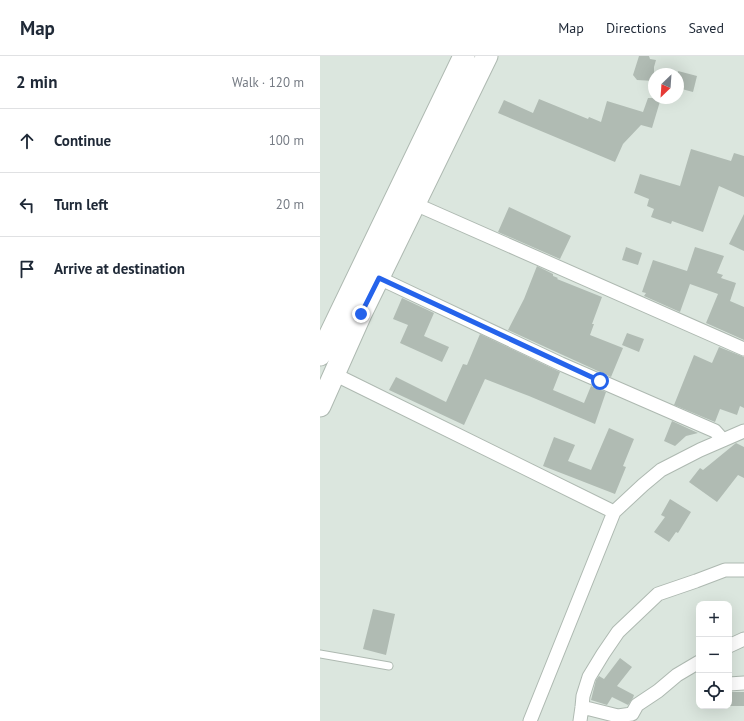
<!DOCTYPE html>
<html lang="en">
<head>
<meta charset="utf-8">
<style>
  body { margin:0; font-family:"PT Sans",sans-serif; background:#f2f2f3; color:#1f2937 }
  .controls { position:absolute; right:12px; bottom:12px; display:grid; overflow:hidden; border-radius:8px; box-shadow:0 4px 16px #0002 }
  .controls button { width:36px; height:36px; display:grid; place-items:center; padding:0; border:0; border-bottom:1px solid #e0e1e3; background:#fff; color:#1f2937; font:20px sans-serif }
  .compass { position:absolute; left:328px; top:12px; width:36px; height:36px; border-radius:50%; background:#fff; box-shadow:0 4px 16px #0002; rotate:205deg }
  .stop { position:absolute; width:12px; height:12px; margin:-9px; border:3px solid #2563eb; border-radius:50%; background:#fff }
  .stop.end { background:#2563eb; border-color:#fff; box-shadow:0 1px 4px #0008 }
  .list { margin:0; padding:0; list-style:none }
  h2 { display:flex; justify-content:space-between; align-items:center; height:52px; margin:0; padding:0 16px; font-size:17px }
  h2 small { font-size:13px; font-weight:400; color:#747a83 }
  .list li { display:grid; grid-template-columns:26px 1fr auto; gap:12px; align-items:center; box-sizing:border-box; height:64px; padding:0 16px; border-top:1px solid #e0e1e3 }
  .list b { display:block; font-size:15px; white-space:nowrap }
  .list em { font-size:13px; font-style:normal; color:#747a83 }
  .icon { flex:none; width:22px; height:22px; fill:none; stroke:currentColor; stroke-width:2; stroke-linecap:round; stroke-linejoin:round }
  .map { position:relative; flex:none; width:424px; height:665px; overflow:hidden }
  header { display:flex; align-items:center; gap:24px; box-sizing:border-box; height:56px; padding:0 20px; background:#fff; border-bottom:1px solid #e0e1e3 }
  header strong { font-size:19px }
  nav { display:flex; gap:22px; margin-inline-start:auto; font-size:14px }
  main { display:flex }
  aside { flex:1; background:#fff }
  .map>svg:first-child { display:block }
</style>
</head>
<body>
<header>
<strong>Map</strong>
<nav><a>Map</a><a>Directions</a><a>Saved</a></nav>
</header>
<main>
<aside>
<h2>2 min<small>Walk · 120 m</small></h2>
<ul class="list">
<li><svg class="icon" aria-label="ahead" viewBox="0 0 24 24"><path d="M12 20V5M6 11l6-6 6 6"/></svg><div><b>Continue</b></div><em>100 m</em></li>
<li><svg class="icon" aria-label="left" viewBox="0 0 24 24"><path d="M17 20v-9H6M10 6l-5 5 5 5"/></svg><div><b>Turn left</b></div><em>20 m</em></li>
<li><svg class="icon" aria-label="arrive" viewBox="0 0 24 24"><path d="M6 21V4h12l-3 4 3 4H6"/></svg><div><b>Arrive at destination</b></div></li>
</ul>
</aside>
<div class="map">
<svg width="424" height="665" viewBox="0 0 424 665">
  <rect width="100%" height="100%" fill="#dbe6de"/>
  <path fill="#b0bbb3" d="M 319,0 L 329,0 L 330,3 L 336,4 L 334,11 L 334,25 L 317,24 L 313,19 Z
    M 358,15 L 377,20 L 373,36 L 358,32 Z
    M 328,42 L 341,42 L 332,72 L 321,69 L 303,88 L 295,106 L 178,57 L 184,44 L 213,57 L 219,43 L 268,63 L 269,61 L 281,66 L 287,45 L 323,56 Z
    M 371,93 L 411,105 L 414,97 L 424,100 L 424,141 L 399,130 L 383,176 L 352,165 L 351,168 L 331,161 L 334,153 L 327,150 L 329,143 L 314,137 L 320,118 L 360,130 Z
    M 189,151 L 251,180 L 240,203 L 178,176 Z
    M 424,158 L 424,195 L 409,188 Z
    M 306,191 L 322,197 L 318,209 L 302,204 Z
    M 375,191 L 404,200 L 397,217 L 403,219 L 401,222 L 416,227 L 410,245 L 424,251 L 424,284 L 386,267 L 398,238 L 370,228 L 360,256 L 324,240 L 326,237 L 322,236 L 333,204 L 367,215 Z
    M 217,210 L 233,218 L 233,220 L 238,222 L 237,223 L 282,241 L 272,268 L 274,268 L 270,279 L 303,292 L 291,321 L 188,274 L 204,243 Z
    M 82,242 L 114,257 L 104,280 L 129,291 L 122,306 L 80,287 L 88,269 L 73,263 Z
    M 307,277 L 324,283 L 319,296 L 302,289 Z
    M 160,278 L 240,316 L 233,334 L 264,347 L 271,330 L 286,336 L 275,368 L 209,340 L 165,323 L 144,369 L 69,334 L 76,321 L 126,346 L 143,308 L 147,309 Z
    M 399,291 L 424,301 L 424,352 L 420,350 L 417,359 L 400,353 L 395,366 L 354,349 L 374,299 L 392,307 Z
    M 352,365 L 378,377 L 366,380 L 355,390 L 344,385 Z
    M 289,372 L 314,383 L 303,410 L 306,411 L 295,438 L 223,410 L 234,381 L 255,389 L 248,405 L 271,414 Z
    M 416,387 L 424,391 L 424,422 L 418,419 L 397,446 L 369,426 L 380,412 L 383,414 Z
    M 350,443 L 371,456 L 358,477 L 356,476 L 349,486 L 334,476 L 345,461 L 341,459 Z
    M 53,553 L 75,558 L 66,599 L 43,593 Z
    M 300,602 L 312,611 L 297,630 L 314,639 L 313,642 L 308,649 L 292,641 L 287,649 L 271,644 L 276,624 L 279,620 L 284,623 Z
    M 409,636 L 424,636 L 424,650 L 409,650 Z"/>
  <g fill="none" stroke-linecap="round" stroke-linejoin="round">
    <defs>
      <path id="service" d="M 0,598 L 69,610"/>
      <path id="minor" d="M 95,148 L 424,293
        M 59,222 L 241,308 L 395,375 L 403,384
        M 14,318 L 294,456
        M 409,590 L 424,583
        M 409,628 L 424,627
        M 262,651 L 298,660 L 312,658 L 317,649 L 338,635 L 357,619 L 379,606
        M 210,665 L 294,456 L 323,429 L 341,414 L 380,394 L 424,375
        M 260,665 L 262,651 L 263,640 L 269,621 L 283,598 L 298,576 L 338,538 L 376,525 L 405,514 L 424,514"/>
      <path id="primary" d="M 0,299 L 144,0
        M 0,350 L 41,258 L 167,0"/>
    </defs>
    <use href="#service" stroke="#aeb9b1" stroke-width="9"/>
    <use href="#minor" stroke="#aeb9b1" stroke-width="15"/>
    <use href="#primary" stroke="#aeb9b1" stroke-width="23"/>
    <use href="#service" stroke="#fff" stroke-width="7"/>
    <use href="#minor" stroke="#fff" stroke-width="13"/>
    <use href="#primary" stroke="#fff" stroke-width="21"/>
  </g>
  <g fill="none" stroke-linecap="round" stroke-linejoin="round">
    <path stroke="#2563eb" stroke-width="5" d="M 41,258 L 59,222 L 280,325"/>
  </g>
</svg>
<div class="controls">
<button>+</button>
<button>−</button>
<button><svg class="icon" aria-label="locate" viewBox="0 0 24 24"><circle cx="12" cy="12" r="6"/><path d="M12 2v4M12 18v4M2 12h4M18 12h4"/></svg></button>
</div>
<svg class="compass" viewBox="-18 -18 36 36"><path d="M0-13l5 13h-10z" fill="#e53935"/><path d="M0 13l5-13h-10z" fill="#747a83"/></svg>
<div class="stop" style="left:280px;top:325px"></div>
<div class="stop end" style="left:41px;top:258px"></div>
</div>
</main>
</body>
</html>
